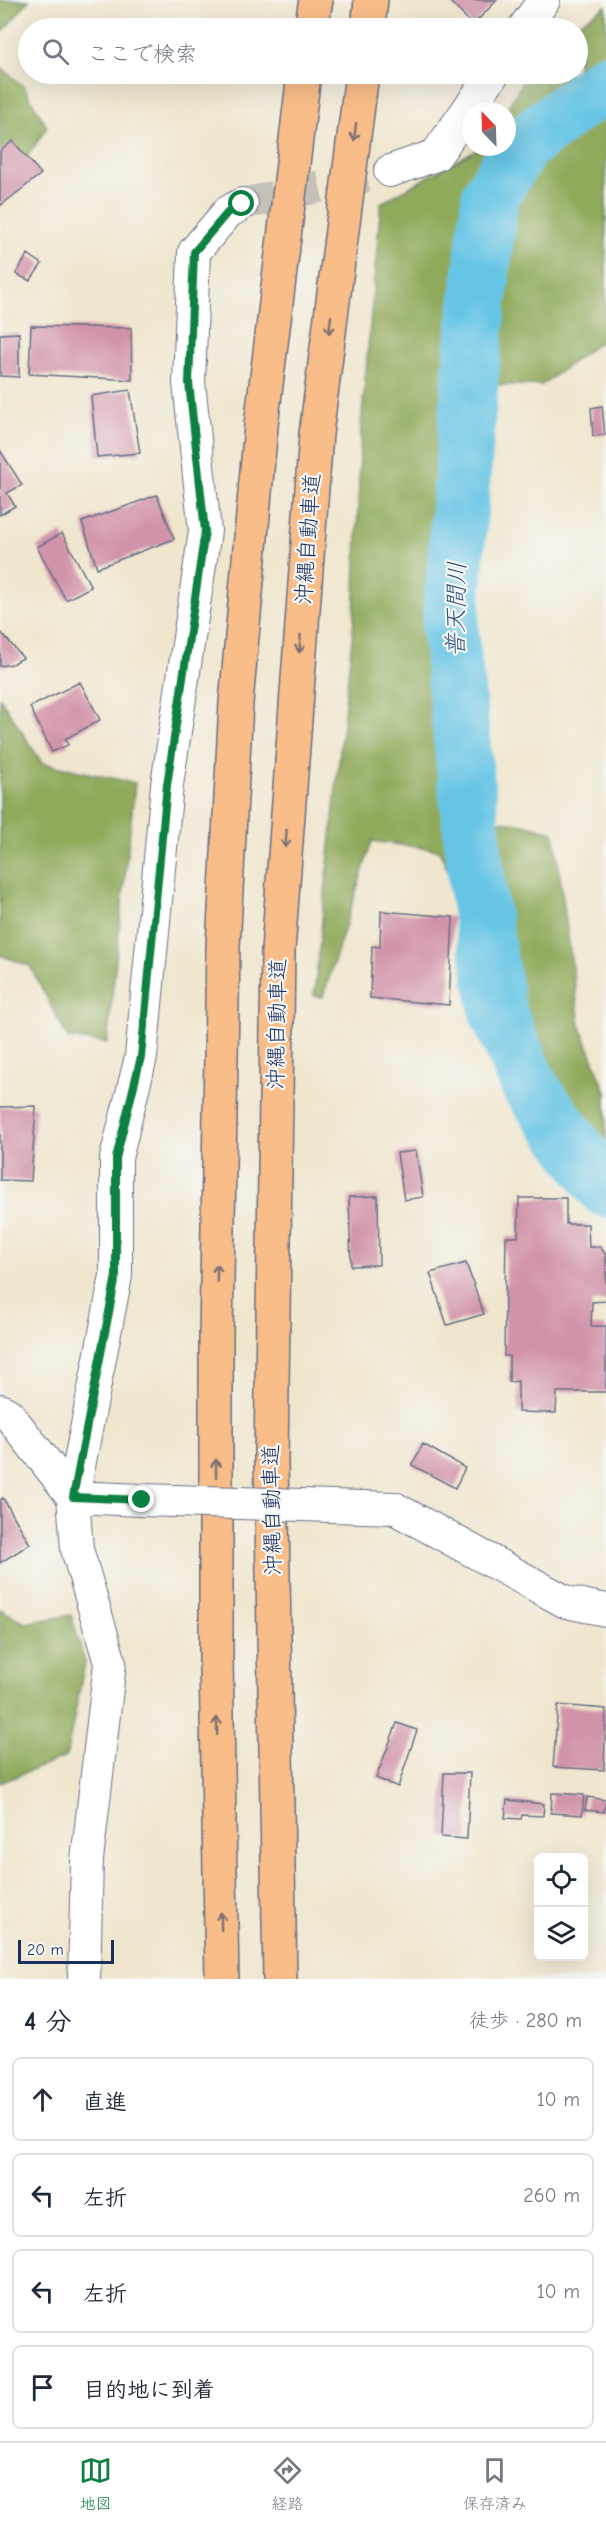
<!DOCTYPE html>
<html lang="ja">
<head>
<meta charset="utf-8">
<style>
  body { margin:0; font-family:"Comic Neue","Klee One",sans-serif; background:#f2f2f3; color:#1f2937 }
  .controls { position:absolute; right:18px; bottom:18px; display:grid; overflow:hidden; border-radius:9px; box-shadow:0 6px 24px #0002 }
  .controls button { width:54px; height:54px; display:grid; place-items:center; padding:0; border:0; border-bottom:2px solid #e0e1e3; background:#fff; color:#1f2937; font:30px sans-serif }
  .compass { position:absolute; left:462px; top:102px; width:54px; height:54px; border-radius:50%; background:#fff; box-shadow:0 6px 24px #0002; rotate:337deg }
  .scale { position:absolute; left:18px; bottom:15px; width:96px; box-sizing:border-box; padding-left:6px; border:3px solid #1b2f5e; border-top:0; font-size:16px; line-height:21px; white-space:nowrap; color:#1b2f5e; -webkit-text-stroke:4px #f6f6f2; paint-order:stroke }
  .stop { position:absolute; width:18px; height:18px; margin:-14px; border:4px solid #0b8043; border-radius:50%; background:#fff }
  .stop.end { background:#0b8043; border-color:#fff; box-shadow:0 2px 6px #0008 }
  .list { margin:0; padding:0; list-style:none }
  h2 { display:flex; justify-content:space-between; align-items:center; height:78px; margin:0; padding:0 24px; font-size:26px }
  h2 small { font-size:20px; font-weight:400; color:#747a83 }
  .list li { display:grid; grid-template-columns:39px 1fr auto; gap:18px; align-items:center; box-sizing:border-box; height:84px; margin:0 12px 12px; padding:0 12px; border:2px solid #e0e1e3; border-radius:9px }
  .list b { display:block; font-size:22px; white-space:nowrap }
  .list em { font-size:20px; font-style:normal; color:#747a83 }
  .icon { flex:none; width:33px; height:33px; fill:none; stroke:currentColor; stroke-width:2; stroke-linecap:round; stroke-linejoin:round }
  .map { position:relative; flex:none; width:606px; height:1979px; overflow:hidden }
  .search { position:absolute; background:#fff; box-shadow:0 6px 24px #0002; left:18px; right:18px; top:18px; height:66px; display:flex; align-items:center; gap:15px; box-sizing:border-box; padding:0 21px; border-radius:33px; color:#747a83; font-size:22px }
  .sheet { height:462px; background:#fff }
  nav { display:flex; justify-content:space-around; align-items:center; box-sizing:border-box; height:84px; border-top:2px solid #e0e1e3; background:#fff; font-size:16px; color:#747a83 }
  nav a { display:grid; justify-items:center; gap:3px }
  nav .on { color:#0b8043 }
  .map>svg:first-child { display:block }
</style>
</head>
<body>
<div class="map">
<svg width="606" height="1979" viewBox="0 0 606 1979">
  <rect width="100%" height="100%" fill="#f6f6f2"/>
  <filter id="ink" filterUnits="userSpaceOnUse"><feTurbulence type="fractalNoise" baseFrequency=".0167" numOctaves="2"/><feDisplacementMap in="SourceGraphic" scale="12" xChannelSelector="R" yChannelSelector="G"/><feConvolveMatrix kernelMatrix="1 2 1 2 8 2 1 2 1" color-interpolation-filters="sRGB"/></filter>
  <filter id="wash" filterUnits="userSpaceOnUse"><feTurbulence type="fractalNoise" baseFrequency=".008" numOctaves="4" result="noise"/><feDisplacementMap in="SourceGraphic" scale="24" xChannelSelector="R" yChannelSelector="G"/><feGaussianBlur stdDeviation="1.35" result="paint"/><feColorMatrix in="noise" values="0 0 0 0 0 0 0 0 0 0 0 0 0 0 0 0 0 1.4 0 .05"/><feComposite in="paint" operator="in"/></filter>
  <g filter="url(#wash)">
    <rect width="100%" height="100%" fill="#f0e6ce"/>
    <path fill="#90aa5c" stroke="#566c5d" stroke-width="1.5" d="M 0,0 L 29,0 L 0,35 Z
      M 606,6 L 606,337 L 542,385 L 486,385 L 462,594 L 475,656 L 489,820 L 519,823 L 554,832 L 580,1025 L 606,1092 L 606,1200 L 483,1012 L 464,908 L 439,850 L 372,841 L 323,997 L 314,996 L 354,620 L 361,426 L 381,203 L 481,147 L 507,147 L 506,111 L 527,74 L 578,74 L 578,28 L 572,28 Z
      M 0,66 L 24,87 L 47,127 L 0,198 Z
      M 0,698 L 42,763 L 135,783 L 107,1043 L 68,1038 L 30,966 L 0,955 Z
      M 0,1609 L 25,1623 L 71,1615 L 85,1663 L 66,1757 L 0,1783 Z"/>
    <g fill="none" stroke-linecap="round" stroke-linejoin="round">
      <path stroke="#66c5e5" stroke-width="57" d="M 606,82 L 522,145 L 490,196 L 471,368 L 450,629 L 478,893 L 498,1013 L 530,1087 L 606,1189"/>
    </g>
    <g id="blocks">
      <path fill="#d193a9" d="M 448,0 L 497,0 L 473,25 Z
        M 13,141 L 41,174 L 0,206 L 0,151 Z
        M 28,254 L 42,264 L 30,281 L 16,274 Z
        M 31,326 L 131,328 L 132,380 L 29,374 Z
        M 19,333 L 19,377 L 0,376 L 0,334 Z
        M 130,390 L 140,453 L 97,457 L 91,396 Z
        M 602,406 L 605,435 L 593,436 L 591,408 Z
        M 0,450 L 22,485 L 7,493 L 15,506 L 0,515 Z
        M 157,495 L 174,539 L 97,568 L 82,522 Z
        M 62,533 L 91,587 L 66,600 L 37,547 Z
        M 0,631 L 23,658 L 12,664 L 0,666 Z
        M 80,682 L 100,720 L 65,739 L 68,745 L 52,752 L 30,707 Z
        M 381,911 L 453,917 L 449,1005 L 370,998 L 372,946 L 380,947 Z
        M 36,1106 L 31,1181 L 0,1180 L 0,1107 Z
        M 416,1151 L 423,1197 L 404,1200 L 397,1153 Z
        M 378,1196 L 379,1265 L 351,1266 L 349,1197 Z
        M 519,1198 L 566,1198 L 566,1224 L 588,1224 L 589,1247 L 600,1247 L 606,1255 L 606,1301 L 592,1302 L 591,1326 L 606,1326 L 606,1392 L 557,1392 L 556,1413 L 518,1412 L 518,1381 L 509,1382 L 509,1356 L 504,1356 L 506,1237 L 518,1237 Z
        M 466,1263 L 484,1314 L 447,1325 L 430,1273 Z
        M 423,1444 L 465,1468 L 455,1488 L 412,1465 Z
        M 3,1498 L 30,1544 L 0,1563 L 0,1500 Z
        M 558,1705 L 606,1709 L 604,1770 L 553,1767 Z
        M 397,1723 L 417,1730 L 398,1787 L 376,1778 Z
        M 444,1773 L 470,1773 L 467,1839 L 441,1837 Z
        M 552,1793 L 584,1795 L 582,1815 L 551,1813 Z
        M 587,1797 L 606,1800 L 604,1812 L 585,1810 Z
        M 507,1800 L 544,1804 L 543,1816 L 522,1815 L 521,1819 L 505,1818 Z"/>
    </g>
  </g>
  <g filter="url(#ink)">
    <use href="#blocks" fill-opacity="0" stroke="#666f85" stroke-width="1.5"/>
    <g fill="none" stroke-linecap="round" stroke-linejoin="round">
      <path stroke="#c5c1b8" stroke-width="32" stroke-dasharray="32 16" stroke-linecap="butt" d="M 242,204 L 390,171"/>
      <defs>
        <path id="street" d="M 524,28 L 544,0
          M 390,171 L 436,155 L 493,74
          M 0,1410 L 8,1414 L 73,1497 L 142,1500
          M 394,1508 L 566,1602 L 606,1610
          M 84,1979 L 87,1860 L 110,1663 L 77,1549 L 73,1497 L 116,1276 L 116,1158 L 141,1057 L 167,785 L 205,531 L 189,383 L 194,252 L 228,212 L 242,204"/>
        <path id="highway" d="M 311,28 L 316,0
          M 368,28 L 371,0
          M 222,1979 L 216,1661 L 216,1336 L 223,947 L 236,703 L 261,426 L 304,74
          M 280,1979 L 271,1461 L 278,951 L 316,434 L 362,74"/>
      </defs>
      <use href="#street" stroke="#666f85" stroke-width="34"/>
      <use href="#highway" stroke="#666f85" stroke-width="36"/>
      <use href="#street" stroke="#fff" stroke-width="32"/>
      <use href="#highway" stroke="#f8bd89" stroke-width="33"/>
      <defs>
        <path id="street-bridge" d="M 142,1500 L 394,1508"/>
      </defs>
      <use href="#street-bridge" stroke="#666f85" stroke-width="34" stroke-linecap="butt"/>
      <use href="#street-bridge" stroke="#fff" stroke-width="32"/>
    </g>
    <defs><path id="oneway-shaft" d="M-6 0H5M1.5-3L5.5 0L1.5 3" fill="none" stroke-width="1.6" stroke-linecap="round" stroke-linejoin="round" transform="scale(1.5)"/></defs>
    <g stroke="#7e6f71">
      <use href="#oneway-shaft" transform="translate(355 132) rotate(97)"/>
      <use href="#oneway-shaft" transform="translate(330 325) rotate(97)"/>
      <use href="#oneway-shaft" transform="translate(300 644) rotate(94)"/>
      <use href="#oneway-shaft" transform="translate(286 839) rotate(94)"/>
      <use href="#oneway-shaft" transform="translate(217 1273) rotate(-89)"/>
      <use href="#oneway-shaft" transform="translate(216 1468) rotate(-90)"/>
      <use href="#oneway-shaft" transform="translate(217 1726) rotate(-91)"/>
      <use href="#oneway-shaft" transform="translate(221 1921) rotate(-91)"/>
    </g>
  </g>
  <g fill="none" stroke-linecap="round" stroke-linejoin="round" filter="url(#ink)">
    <path stroke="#0b8043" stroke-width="8" d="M 142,1500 L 73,1497 L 116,1276 L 116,1158 L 141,1057 L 167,785 L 205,531 L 189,383 L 194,252 L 228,212 L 242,204"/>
  </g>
  <g text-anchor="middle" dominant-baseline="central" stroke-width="4.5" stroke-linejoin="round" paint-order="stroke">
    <g font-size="22" fill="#1b2f5e" stroke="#f6f6f2">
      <text transform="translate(308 539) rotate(-86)">沖縄自動車道</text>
      <text transform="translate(277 1024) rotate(-89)">沖縄自動車道</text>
      <text transform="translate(272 1510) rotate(-91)">沖縄自動車道</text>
    </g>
    <g font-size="24" font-style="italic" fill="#2e5480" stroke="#f6f6f2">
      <text transform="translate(456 609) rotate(-89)">普天間川</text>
    </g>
  </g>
</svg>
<div class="controls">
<button><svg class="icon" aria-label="locate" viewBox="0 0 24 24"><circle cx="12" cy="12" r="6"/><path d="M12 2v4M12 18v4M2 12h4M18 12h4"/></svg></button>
<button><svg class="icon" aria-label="layers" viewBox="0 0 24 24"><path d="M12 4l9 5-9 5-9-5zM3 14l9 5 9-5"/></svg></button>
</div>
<svg class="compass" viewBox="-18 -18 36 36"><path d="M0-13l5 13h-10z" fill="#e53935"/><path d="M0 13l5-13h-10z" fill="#747a83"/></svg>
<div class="scale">20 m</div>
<div class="stop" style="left:242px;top:204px"></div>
<div class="stop end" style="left:142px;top:1500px"></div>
<div class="search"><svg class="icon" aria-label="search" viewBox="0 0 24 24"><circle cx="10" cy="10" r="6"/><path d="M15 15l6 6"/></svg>ここで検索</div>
</div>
<section class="sheet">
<h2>4 分<small>徒歩 · 280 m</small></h2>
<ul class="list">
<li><svg class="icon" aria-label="ahead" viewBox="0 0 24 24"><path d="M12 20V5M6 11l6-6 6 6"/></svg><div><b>直進</b></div><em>10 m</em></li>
<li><svg class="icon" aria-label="left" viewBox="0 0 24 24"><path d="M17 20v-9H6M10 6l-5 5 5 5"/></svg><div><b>左折</b></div><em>260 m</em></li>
<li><svg class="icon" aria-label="left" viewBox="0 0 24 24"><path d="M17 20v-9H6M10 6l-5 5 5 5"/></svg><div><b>左折</b></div><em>10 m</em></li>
<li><svg class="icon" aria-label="arrive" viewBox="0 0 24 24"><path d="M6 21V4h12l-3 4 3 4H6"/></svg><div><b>目的地に到着</b></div></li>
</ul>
</section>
<nav>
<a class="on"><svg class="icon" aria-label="map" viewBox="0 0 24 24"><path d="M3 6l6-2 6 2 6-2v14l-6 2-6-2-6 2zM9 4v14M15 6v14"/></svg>地図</a>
<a><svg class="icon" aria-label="directions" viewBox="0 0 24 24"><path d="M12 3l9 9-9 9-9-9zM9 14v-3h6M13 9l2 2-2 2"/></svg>経路</a>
<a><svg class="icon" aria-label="saved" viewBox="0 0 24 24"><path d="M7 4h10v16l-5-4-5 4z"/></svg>保存済み</a>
</nav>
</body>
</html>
